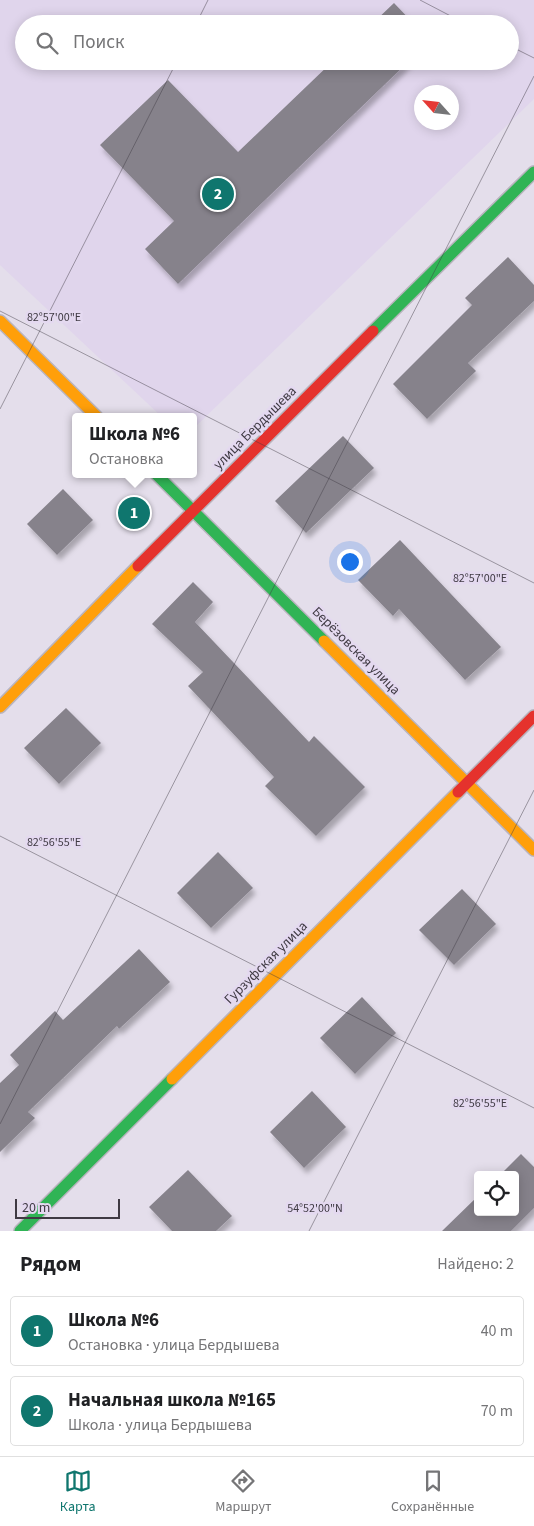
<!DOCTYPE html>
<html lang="ru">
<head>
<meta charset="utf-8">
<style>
  body { margin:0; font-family:"Source Sans 3",sans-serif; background:#f6f6f6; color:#202124 }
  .controls { position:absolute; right:15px; bottom:15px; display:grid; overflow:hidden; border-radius:5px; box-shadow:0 2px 12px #0003 }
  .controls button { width:45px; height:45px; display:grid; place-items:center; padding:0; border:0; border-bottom:1px solid #e0e0e0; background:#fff; color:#202124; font:25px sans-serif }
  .compass { position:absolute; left:414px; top:85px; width:45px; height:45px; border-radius:50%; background:#fff; box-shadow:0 2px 12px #0003; rotate:297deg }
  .scale { position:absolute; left:15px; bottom:12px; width:105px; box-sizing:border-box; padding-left:5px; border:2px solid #3f3a43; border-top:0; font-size:14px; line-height:18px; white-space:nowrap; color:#3f3a43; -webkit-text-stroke:4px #e4d9f0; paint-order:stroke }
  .you { position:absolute; left:349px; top:561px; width:18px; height:18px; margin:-12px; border:4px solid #fff; border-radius:50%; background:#1a73e8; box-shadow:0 0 0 8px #1a73e833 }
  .badge { display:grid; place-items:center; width:32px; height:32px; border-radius:50%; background:#0f766e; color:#fff; font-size:16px; font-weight:700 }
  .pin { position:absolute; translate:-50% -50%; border:2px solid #fff; box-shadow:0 1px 5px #0006 }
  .popup { position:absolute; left:72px; top:413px; width:125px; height:65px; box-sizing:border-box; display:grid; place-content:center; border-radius:5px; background:#fff; filter:drop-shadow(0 1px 4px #0005); font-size:16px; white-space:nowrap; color:#757577 }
  .popup b { font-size:19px; color:#202124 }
  .popup::after { content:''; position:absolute; left:50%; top:100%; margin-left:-10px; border:10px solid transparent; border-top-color:#fff }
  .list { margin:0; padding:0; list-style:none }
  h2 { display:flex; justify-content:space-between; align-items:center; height:65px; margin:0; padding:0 20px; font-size:21px }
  h2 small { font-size:16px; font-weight:400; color:#757577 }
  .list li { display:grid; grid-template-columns:32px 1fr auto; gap:15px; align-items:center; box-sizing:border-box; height:70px; margin:0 10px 10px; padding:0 10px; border:1px solid #e0e0e0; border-radius:5px }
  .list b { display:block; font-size:19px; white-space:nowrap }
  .list p { margin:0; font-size:16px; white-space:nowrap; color:#757577 }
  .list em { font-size:16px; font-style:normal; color:#757577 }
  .icon { flex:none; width:28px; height:28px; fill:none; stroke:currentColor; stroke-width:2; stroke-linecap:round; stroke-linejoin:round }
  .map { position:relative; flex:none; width:534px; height:1231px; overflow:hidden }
  .search { position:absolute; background:#fff; box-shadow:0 2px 12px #0003; left:15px; right:15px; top:15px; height:55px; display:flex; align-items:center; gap:12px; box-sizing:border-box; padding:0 18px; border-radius:28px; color:#757577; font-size:19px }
  .sheet { height:225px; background:#fff }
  nav { display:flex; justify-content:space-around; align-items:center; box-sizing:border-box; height:70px; border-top:1px solid #e0e0e0; background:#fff; font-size:14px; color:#757577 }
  nav a { display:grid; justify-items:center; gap:2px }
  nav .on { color:#0f766e }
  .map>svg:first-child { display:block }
</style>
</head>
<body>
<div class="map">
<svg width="534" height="1231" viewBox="0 0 534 1231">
  <defs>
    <filter id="shadow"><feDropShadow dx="3" dy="5.5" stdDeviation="2.5" flood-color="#0004"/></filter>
  </defs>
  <rect width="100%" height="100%" fill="#e4deeb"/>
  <path fill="#e0d5ec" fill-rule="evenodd" d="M 0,0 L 534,0 L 534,99 L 193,429 L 193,417 L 162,417 L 0,265 ZM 24,24 L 510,24 L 510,61 L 24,61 ZM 422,92 L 452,92 L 452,122 L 422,122 Z"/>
  <path fill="#86828b" filter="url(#shadow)" d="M 394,3 L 414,24 L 372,24 Z
    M 333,61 L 409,61 L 178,284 L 145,249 L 174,221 L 100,145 L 168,80 L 238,152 Z
    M 508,257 L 534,285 L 534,301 L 468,363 L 476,371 L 427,419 L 393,384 L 472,305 L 465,298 Z
    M 343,436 L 374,468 L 306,533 L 275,501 Z
    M 63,489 L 93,520 L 57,555 L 27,524 Z
    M 400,540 L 501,647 L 465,680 L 399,609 L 393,616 L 358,580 Z
    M 193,582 L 213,602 L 195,622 L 309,742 L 314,736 L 365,787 L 316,836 L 265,786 L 274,777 L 188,686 L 203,672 L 152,624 Z
    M 66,708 L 101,743 L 59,784 L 24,748 Z
    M 218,852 L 253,888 L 211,928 L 177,893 Z
    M 462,889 L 496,924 L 454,965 L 419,930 Z
    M 139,949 L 170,982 L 119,1029 L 117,1026 L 28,1112 L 35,1118 L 0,1152 L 0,1083 L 19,1065 L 10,1055 L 55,1011 L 63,1020 Z
    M 362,997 L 396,1033 L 355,1074 L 320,1038 Z
    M 312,1091 L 346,1127 L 304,1168 L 270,1132 Z
    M 521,1154 L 534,1167 L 534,1208 L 511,1231 L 442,1231 L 478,1196 L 478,1212 L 515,1212 L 515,1175 L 500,1175 Z
    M 188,1170 L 232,1216 L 216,1231 L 172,1231 L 149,1207 Z"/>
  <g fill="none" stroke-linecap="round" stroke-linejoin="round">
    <defs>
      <path id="fast" d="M 373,331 L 534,172
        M 156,474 L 324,641
        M 20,1231 L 172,1079"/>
      <path id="slow" d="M 0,321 L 97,417
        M 324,641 L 534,850
        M 0,707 L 138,566
        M 172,1079 L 458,792"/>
      <path id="jam" d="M 138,566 L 373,331
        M 458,792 L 534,716"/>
    </defs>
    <use href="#fast" stroke="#b9b4be" stroke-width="14"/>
    <use href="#slow" stroke="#b9b4be" stroke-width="14"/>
    <use href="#jam" stroke="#b9b4be" stroke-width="14"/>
    <use href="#fast" stroke="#30b455" stroke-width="11"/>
    <use href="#slow" stroke="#ff9f0a" stroke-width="11"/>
    <use href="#jam" stroke="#e5322d" stroke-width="11"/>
  </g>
  <path fill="none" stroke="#3f3a43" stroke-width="1" stroke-opacity="0.45" d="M 420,0 L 466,24M 196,24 L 208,0M 510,46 L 534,58M 0,311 L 534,583M 0,409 L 177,61M 0,836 L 534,1108M 0,1124 L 534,76M 309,1231 L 534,790"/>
  <g text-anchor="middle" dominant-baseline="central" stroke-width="5" stroke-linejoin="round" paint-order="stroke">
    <g font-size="14" fill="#3f3a43" stroke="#e4d9f0">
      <text transform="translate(255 428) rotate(-45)">улица Бердышева</text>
      <text transform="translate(356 651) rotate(45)">Берёзовская улица</text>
      <text transform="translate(266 963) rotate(-45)">Гурзуфская улица</text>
    </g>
  </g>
  <g font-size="12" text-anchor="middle" fill="#3f3a43" stroke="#e4d9f0" stroke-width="5" stroke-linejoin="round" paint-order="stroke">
    <text x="54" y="321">82°57'00"E</text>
    <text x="480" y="582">82°57'00"E</text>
    <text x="54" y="846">82°56'55"E</text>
    <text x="480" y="1107">82°56'55"E</text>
    <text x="315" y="1212">54°52'00"N</text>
  </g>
</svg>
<div class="controls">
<button><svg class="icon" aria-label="locate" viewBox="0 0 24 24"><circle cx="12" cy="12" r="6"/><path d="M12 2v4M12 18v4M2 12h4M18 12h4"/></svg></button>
</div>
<svg class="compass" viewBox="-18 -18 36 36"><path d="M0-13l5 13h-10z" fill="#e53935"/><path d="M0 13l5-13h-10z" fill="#757577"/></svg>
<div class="scale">20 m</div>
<div class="you"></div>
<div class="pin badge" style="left:134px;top:513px">1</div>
<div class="popup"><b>Школа №6</b>Остановка</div>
<div class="pin badge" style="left:218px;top:194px">2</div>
<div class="search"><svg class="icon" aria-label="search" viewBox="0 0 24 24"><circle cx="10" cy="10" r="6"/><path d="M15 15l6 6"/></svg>Поиск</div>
</div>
<section class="sheet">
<h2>Рядом<small>Найдено: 2</small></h2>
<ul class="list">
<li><span class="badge">1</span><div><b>Школа №6</b><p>Остановка · улица Бердышева</p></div><em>40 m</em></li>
<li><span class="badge">2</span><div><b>Начальная школа №165</b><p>Школа · улица Бердышева</p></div><em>70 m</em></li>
</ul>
</section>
<nav>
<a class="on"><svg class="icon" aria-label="map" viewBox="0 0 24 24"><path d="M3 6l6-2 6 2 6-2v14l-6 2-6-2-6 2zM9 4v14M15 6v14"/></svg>Карта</a>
<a><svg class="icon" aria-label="directions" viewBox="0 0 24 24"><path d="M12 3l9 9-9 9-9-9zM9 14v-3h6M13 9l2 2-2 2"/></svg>Маршрут</a>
<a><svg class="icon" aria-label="saved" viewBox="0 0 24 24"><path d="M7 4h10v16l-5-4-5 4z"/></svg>Сохранённые</a>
</nav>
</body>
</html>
